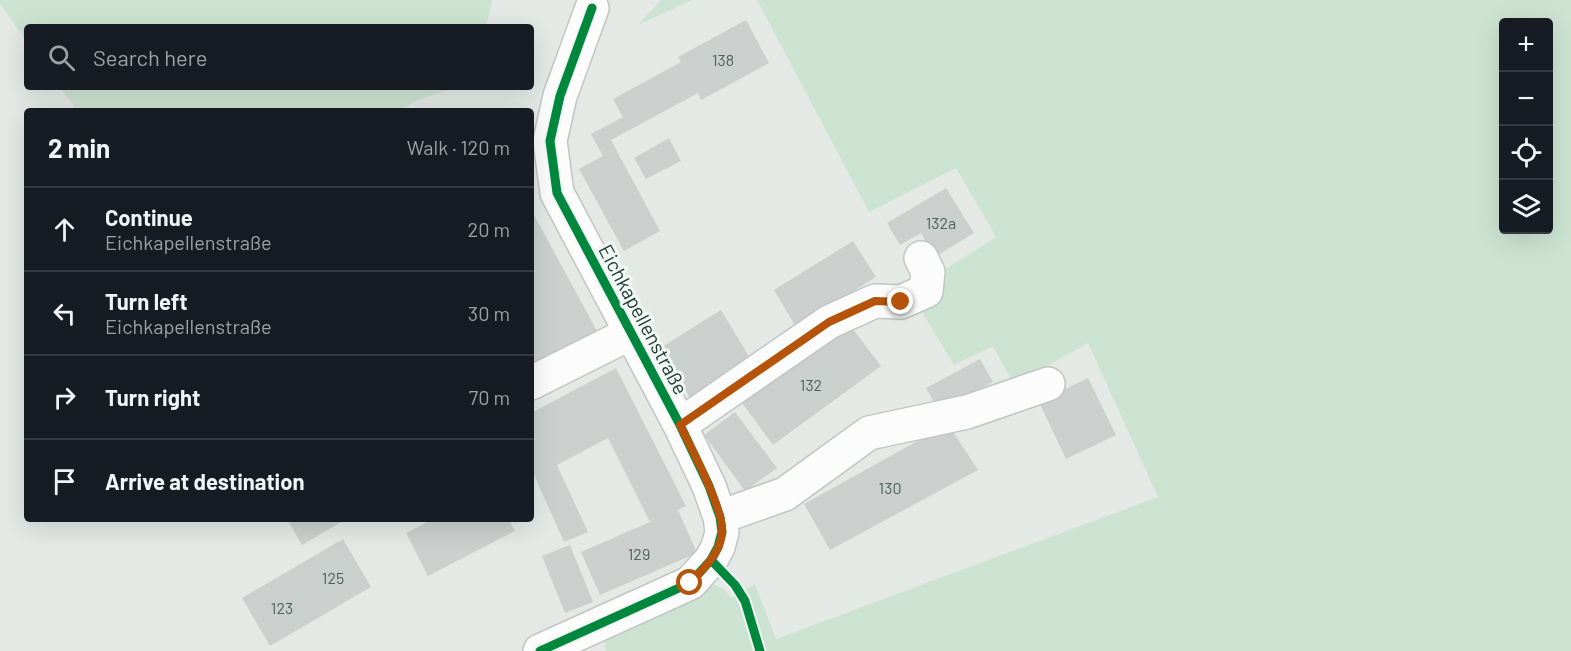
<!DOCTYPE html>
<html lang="en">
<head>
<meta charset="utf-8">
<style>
  body { margin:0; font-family:Barlow,sans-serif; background:#20242c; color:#f1f3f6 }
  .controls { position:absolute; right:18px; top:18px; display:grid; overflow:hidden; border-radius:6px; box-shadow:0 6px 24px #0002 }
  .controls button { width:54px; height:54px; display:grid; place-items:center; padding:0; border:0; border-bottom:2px solid #363941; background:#171b24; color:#f1f3f6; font:30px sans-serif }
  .stop { position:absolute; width:18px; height:18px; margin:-14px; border:4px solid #b45309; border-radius:50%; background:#fff }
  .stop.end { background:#b45309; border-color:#fff; box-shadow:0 2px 6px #0008 }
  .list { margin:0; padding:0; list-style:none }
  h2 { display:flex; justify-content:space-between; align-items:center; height:78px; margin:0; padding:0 24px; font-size:26px }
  h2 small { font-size:20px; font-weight:400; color:#9ea1a6 }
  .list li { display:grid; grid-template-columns:39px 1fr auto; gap:18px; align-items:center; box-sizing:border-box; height:84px; padding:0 24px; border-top:2px solid #363941 }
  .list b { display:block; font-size:22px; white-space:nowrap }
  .list p { margin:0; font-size:20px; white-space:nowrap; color:#9ea1a6 }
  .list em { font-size:20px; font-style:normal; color:#9ea1a6 }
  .icon { flex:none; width:33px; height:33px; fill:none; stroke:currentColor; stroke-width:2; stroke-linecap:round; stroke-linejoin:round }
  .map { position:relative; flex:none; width:1571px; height:651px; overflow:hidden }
  .search { position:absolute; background:#171b24; box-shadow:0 6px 24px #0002; left:24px; top:24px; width:510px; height:66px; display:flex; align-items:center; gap:15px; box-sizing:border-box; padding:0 21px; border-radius:6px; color:#9ea1a6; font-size:22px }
  .panel { position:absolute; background:#171b24; box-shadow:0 6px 24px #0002; left:24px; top:108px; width:510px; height:414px; border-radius:6px }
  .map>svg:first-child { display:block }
</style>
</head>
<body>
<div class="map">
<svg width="1571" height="651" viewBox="0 0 1571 651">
  <rect width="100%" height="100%" fill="#e4e9e6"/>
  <path fill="#cde3d1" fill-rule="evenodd" d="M 0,0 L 492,0 L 486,27 L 27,27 L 27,42 L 0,4 Z
    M 661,0 L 692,0 L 638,25 Z
    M 757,0 L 1571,0 L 1571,651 L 606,651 L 602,631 L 708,582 L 724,589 L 731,598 L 755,584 L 776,639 L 1158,497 L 1088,343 L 1014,385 L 993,346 L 954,365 L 910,292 L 996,237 L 956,168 L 869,212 ZM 1504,22 L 1548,22 L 1548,230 L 1504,230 Z
    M 60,87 L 456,87 L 418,100 L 398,111 L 77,111 Z"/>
  <path fill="#cbd0ce" d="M 746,20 L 769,63 L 701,100 L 698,93 L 611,140 L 660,231 L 624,251 L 579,169 L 603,156 L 591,134 L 623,117 L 613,99 L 681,62 L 678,57 Z
    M 669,138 L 681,161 L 646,179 L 634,158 Z
    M 946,188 L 974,233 L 935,257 L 921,233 L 900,245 L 887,223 Z
    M 533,213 L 597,331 L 531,367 L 531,214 Z
    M 853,241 L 876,277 L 796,327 L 774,290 Z
    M 721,310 L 753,363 L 692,401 L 660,348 Z
    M 849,324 L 881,366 L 773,445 L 742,403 Z
    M 980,359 L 993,382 L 939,411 L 926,388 Z
    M 616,368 L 686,506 L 678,510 L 697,553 L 600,595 L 581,552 L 650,522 L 608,438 L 557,465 L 588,532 L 564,542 L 531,468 L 531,413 Z
    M 1088,378 L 1116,435 L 1066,459 L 1039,402 Z
    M 735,412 L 777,468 L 745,491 L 704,435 Z
    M 948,424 L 978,470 L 830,550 L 804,504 Z
    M 287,519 L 339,519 L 341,522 L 302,545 Z
    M 433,519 L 508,519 L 515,531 L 428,576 L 406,533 Z
    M 343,539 L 371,587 L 270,646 L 242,598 Z
    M 570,545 L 593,602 L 565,613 L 542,556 Z"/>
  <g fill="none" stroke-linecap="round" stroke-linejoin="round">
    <defs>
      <path id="minor" d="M 531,383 L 631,333
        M 680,425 L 829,322 L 875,301 L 901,302 L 926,291 L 928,272 L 921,258
        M 720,517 L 785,494 L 869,433 L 967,412 L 1048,384
        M 540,651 L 690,583 L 711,560 L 718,547 L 722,532 L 720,517 L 709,486 L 680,425 L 557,193 L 550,141 L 560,96 L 592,8"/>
    </defs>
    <use href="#minor" stroke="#c1c6c3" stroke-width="36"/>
    <use href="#minor" stroke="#fbfcfb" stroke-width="33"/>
    <defs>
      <path id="cycleway" d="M 711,560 L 735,585 L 745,601 L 760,651
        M 540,651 L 690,583 L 711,560 L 718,547 L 722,532 L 720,517 L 709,486 L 680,425 L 557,193 L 550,141 L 560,96 L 592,8"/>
    </defs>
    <use href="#cycleway" stroke="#f2f8f5" stroke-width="13"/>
    <use href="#cycleway" stroke="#00873e" stroke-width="9"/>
  </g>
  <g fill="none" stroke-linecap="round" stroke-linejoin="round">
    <path stroke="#b45309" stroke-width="8" d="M 690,583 C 703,569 720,554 722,533 C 725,512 691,448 680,425 L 829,322 L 875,301 L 901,302"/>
  </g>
  <g text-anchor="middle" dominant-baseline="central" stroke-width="6" stroke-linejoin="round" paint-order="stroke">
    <g font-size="16" fill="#4c625a">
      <text x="723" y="59">138</text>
      <text x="941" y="222">132a</text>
      <text x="811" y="384">132</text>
      <text x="890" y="487">130</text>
      <text x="639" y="553">129</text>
      <text x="333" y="577">125</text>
      <text x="282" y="607">123</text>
    </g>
    <g font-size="20" fill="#213d33" stroke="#f2f8f5">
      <text transform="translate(644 319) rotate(62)">Eichkapellenstraße</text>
    </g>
  </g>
</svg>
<div class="controls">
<button>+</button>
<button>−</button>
<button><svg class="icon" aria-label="locate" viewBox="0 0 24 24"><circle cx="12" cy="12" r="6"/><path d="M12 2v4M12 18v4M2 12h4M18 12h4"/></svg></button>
<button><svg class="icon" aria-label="layers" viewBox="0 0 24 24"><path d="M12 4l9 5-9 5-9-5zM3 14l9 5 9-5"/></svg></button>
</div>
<div class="stop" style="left:690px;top:583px"></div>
<div class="stop end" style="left:901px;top:302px"></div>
<div class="search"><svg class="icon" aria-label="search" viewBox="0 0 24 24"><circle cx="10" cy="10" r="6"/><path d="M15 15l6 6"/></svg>Search here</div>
<section class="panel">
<h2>2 min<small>Walk · 120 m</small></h2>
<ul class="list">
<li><svg class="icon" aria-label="ahead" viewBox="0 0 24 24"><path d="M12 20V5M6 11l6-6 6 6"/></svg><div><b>Continue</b><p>Eichkapellenstraße</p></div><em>20 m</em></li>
<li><svg class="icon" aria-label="left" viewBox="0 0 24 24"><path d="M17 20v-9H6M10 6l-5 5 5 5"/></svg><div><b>Turn left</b><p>Eichkapellenstraße</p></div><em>30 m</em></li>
<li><svg class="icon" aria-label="right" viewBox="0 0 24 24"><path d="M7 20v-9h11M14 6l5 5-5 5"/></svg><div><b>Turn right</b></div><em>70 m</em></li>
<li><svg class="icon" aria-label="arrive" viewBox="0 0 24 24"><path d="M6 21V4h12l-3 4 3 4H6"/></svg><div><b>Arrive at destination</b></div></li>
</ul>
</section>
</div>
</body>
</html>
